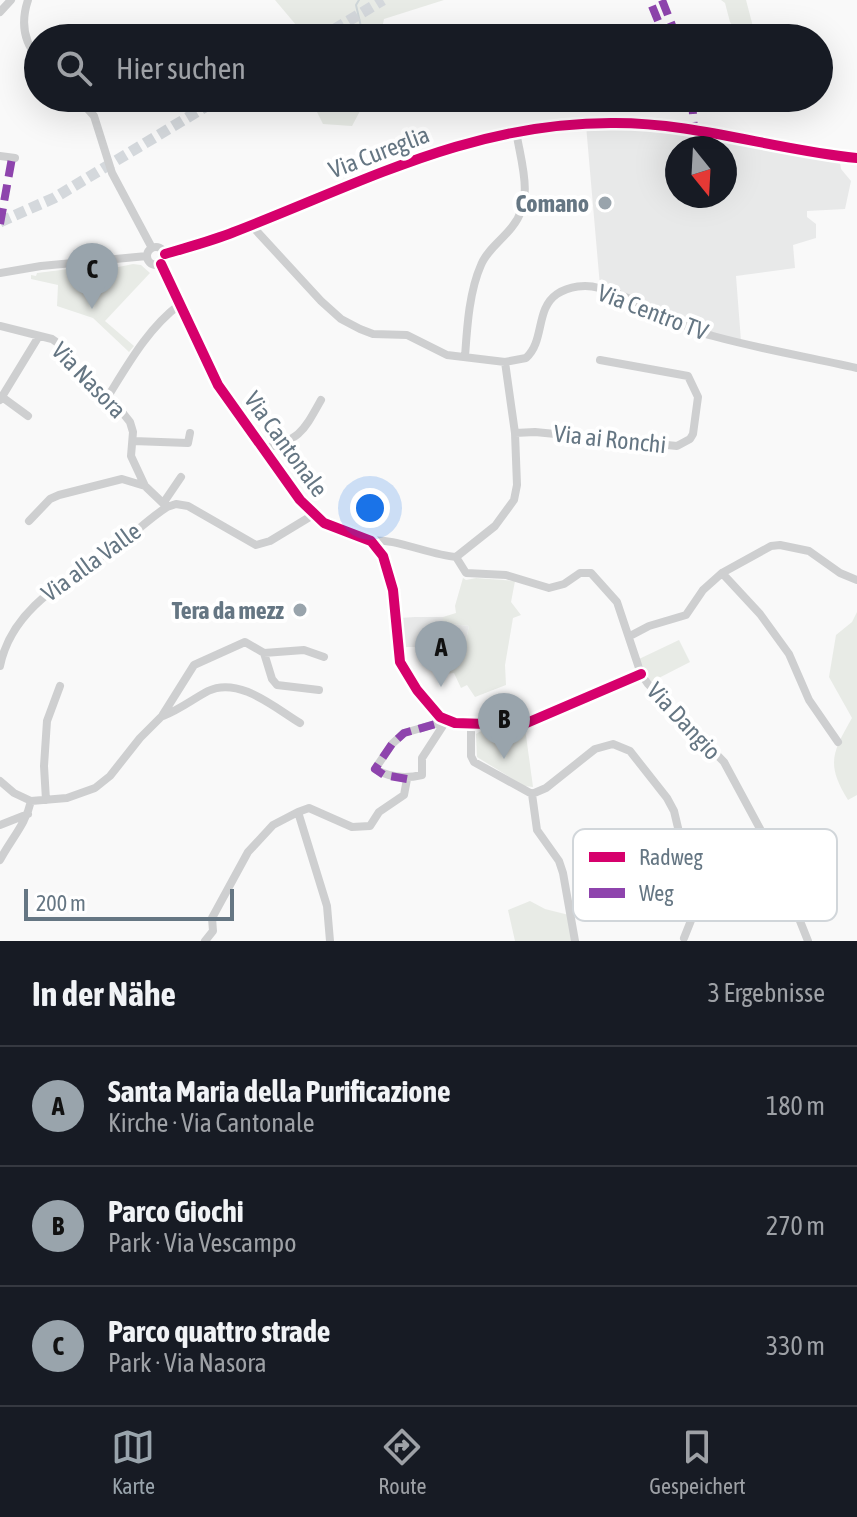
<!DOCTYPE html>
<html lang="de">
<head>
<meta charset="utf-8">
<style>
  body { margin:0; font-family:"Asap Condensed",sans-serif; background:#242831; color:#f1f3f6 }
  .compass { position:absolute; left:665px; top:136px; width:72px; height:72px; border-radius:50%; background:#171b24; box-shadow:0 8px 32px #0002; rotate:162deg }
  .scale { position:absolute; left:24px; bottom:20px; width:210px; box-sizing:border-box; padding-left:8px; border:4px solid #657683; border-top:0; font-size:22px; line-height:28px; white-space:nowrap; color:#657683; -webkit-text-stroke:6px #fff; paint-order:stroke }
  .you { position:absolute; left:370px; top:508px; width:28px; height:28px; margin:-20px; border:6px solid #fff; border-radius:50%; background:#1a73e8; box-shadow:0 0 0 12px #1a73e833 }
  .badge { display:grid; place-items:center; width:52px; height:52px; border-radius:50%; background:#99a4ac; color:#111; font-size:26px; font-weight:700 }
  .pin { position:absolute; translate:-50% -66px; filter:drop-shadow(0 2px 4px #0008) }
  .pin::after { content:''; position:absolute; top:42px; width:28px; height:24px; background:inherit; clip-path:polygon(0 0,100% 0,50% 100%) }
  .list { margin:0; padding:0; list-style:none }
  h2 { display:flex; justify-content:space-between; align-items:center; height:104px; margin:0; padding:0 32px; font-size:34px }
  h2 small { font-size:26px; font-weight:400; color:#9ea1a6 }
  .list li { display:grid; grid-template-columns:52px 1fr auto; gap:24px; align-items:center; box-sizing:border-box; height:120px; padding:0 32px; border-top:2px solid #363941 }
  .list b { display:block; font-size:30px; white-space:nowrap }
  .list p { margin:0; font-size:26px; white-space:nowrap; color:#9ea1a6 }
  .list em { font-size:26px; font-style:normal; color:#9ea1a6 }
  .icon { flex:none; width:44px; height:44px; fill:none; stroke:currentColor; stroke-width:2; stroke-linecap:round; stroke-linejoin:round }
  .map { position:relative; flex:none; width:857px; height:941px; overflow:hidden }
  .search { position:absolute; background:#171b24; box-shadow:0 8px 32px #0002; left:24px; right:24px; top:24px; height:88px; display:flex; align-items:center; gap:20px; box-sizing:border-box; padding:0 28px; border-radius:44px; color:#9ea1a6; font-size:30px }
  .sheet { height:464px; background:#171b24 }
  nav { display:flex; justify-content:space-around; align-items:center; box-sizing:border-box; height:112px; border-top:2px solid #363941; background:#171b24; font-size:22px; color:#9ea1a6 }
  nav a { display:grid; justify-items:center; gap:4px }
  nav .on { color:#99a4ac }
  .map>svg:first-child { display:block }
</style>
</head>
<body>
<div class="map">
<svg width="857" height="941" viewBox="0 0 857 941">
  <rect width="100%" height="100%" fill="#f9f9f9"/>
  <path fill="#e8e9e9" fill-rule="evenodd" d="M 586,125 L 663,130 L 780,151 L 839,157 L 841,169 L 851,181 L 845,209 L 807,211 L 807,217 L 816,224 L 816,238 L 793,245 L 795,268 L 736,276 L 741,341 L 712,334 L 600,286 ZM 677,148 L 725,148 L 725,196 L 677,196 Z
    M 415,617 L 443,617 L 444,623 L 469,626 L 463,654 L 421,647 L 401,647 L 399,618 Z"/>
  <path fill="#e8ebe6" d="M 275,0 L 444,0 L 384,19 L 380,38 L 307,38 Z
    M 721,0 L 746,0 L 756,38 L 741,38 L 730,22 L 725,3 Z
    M 310,98 L 367,98 L 352,126 L 323,124 Z
    M 133,264 L 141,265 L 150,273 L 105,321 L 134,346 L 129,352 L 93,318 L 57,306 L 58,285 L 31,279 L 31,275 L 36,276 L 37,273 L 69,269 L 104,270 Z
    M 463,578 L 466,580 L 476,578 L 515,581 L 511,602 L 521,615 L 513,618 L 505,665 L 506,685 L 475,697 L 467,685 L 461,688 L 454,673 L 446,674 L 449,654 L 463,655 L 469,626 L 443,623 L 443,617 L 456,613 L 455,606 Z
    M 857,612 L 857,795 L 848,800 C 826,764 832,753 852,718 L 829,677 L 836,635 L 852,622 Z
    M 679,640 L 690,662 L 651,682 L 639,659 Z
    M 525,728 L 533,787 L 524,786 L 477,757 L 476,734 L 484,729 Z
    M 530,901 L 545,909 L 569,915 L 575,941 L 515,941 L 508,910 Z"/>
  <g fill="none" stroke-linecap="round" stroke-linejoin="round">
    <path stroke="#ced6d9" stroke-width="2" d="M 356,38 L 362,31 L 356,5 L 359,0"/>
    <path stroke="#d4d8dc" stroke-width="11" stroke-dasharray="11 5.5" stroke-linecap="butt" d="M 320,38 L 383,0
      M 0,222 L 54,198 L 220,98"/>
    <path stroke="#cecfd0" stroke-width="8" d="M 28,0 C 21,21 23,41 38,58
      M 0,12 L 11,0
      M 78,98 L 94,116 L 112,173 L 152,248
      M 0,156 L 15,158
      M 251,225 L 321,301 L 341,319 L 360,329 L 373,334 L 407,335 L 447,355 L 505,362 L 526,358 C 545,341 535,309 557,294 C 569,286 586,284 599,288 C 639,298 673,325 713,336 C 760,349 809,357 857,368
      M147 256a9 9 0 1 1 18 0a9 9 0 1 1-18 0Z
      M 165,254 C 188,247 212,241 234,232 C 362,183 470,123 611,123 C 694,122 775,150 857,158
      M 161,264 L 218,385 L 300,500 L 324,523 L 371,541 L 383,556 L 393,590 L 400,662 L 417,690 L 440,717 L 455,723 L 522,725 L 641,674
      M 0,273 L 41,266 L 147,256
      M 0,326 L 52,339 L 62,346 L 83,378 L 122,412 L 130,422 L 133,432 L 131,456 L 145,486 L 167,507
      M 465,357 C 467,328 469,292 481,265 C 487,250 502,240 512,227 C 535,199 521,163 516,131
      M 2,397 L 28,416
      M 107,398 C 127,366 148,328 179,305
      M 0,400 L 39,336
      M 515,433 L 535,432 L 677,446 L 690,439 L 693,434 L 698,397 L 688,376 L 600,360
      M 133,441 L 188,443 L 190,433
      M 262,449 C 300,439 302,434 321,400
      M 164,502 L 181,477
      M 29,521 L 50,499 L 59,495 L 122,479 L 145,486
      M 371,541 C 392,537 430,555 456,557
      M 456,557 L 466,573 L 506,575 L 549,588 L 564,584 L 580,573 L 591,573 L 617,602 L 641,674 L 648,684 L 724,762 L 772,851 L 808,941
      M 456,557 L 495,526 L 514,500 L 517,485 L 515,433 L 505,362
      M 722,573 L 760,614 L 789,654 L 809,700 L 838,742
      M 630,636 L 649,626 L 686,615 L 703,590 L 722,573 L 771,546 L 780,545 L 809,551 L 840,573 L 857,580
      M 264,653 L 272,679 L 277,685 L 319,690
      M 0,666 C 12,607 68,580 113,549 C 132,536 148,519 167,507 L 176,504 L 188,506 L 256,545 L 270,541 L 313,515
      M 163,716 C 179,710 193,699 208,691 C 239,676 275,708 300,723
      M 446,721 L 422,758 L 422,775 C 405,779 390,778 375,769 L 392,744 L 404,733 Z
      M 471,725 L 471,756 L 474,762 L 532,794 L 537,830 L 559,861 L 563,873 L 575,941
      M 0,781 L 14,793 L 31,801 L 67,798 L 95,788 L 110,776 L 140,738 L 162,716 L 194,665 L 245,642 L 264,653 L 304,650 L 324,657
      M 532,794 L 546,788 L 595,749 L 613,744 L 630,751 L 667,798 L 674,811 L 694,895 L 692,918 L 684,938
      M 46,800 L 44,766 L 47,721 L 60,686
      M 0,825 L 28,814
      M 0,860 C 11,839 26,824 31,801
      M 205,941 L 213,931 L 212,918 L 248,852 L 273,825 L 298,812
      M 330,941 L 327,906 L 298,812 L 309,808 L 352,827 L 370,826 L 379,812 L 404,795 L 407,779"/>
    <path stroke="#8e44ad" stroke-width="8" stroke-dasharray="16 8" stroke-linecap="butt" d="M 662,0 L 677,38
      M 652,6 L 665,38
      M 692,98 L 694,131
      M 0,224 L 12,158
      M 407,779 L 384,775 L 375,769 L 392,744 L 404,733 L 446,721"/>
    <defs>
      <path id="cycleway" d="M 165,254 C 188,247 212,241 234,232 C 362,183 470,123 611,123 C 694,122 775,150 857,158
        M 161,264 L 218,385 L 300,500 L 324,523 L 371,541 L 383,556 L 393,590 L 400,662 L 417,690 L 440,717 L 455,723 L 522,725 L 641,674"/>
    </defs>
    <use href="#cycleway" stroke="#fff" stroke-width="15"/>
    <use href="#cycleway" stroke="#d6006c" stroke-width="10"/>
  </g>
  <g fill="#99a4ac" stroke="#fff" stroke-width="3">
    <circle cx="605" cy="203" r="8"/>
    <circle cx="300" cy="610" r="8"/>
  </g>
  <g text-anchor="middle" dominant-baseline="central" stroke-width="8" stroke-linejoin="round" paint-order="stroke">
    <g font-size="24" fill="#657683" stroke="#fff">
      <text transform="translate(379 152) rotate(-21)">Via Cureglia</text>
      <text transform="translate(653 312) rotate(21)">Via Centro TV</text>
      <text transform="translate(89 380) rotate(46)">Via Nasora</text>
      <text transform="translate(610 439) rotate(6)">Via ai Ronchi</text>
      <text transform="translate(286 444) rotate(54)">Via Cantonale</text>
      <text transform="translate(91 562) rotate(-36)">Via alla Valle</text>
      <text transform="translate(684 721) rotate(47)">Via Dangio</text>
    </g>
    <g font-size="24" font-weight="bold" fill="#657683" stroke="#fff" text-anchor="end">
      <text x="589" y="203">Comano</text>
      <text x="284" y="610">Tera da mezz</text>
    </g>
  </g>
  <rect x="573" y="829" width="264" height="92" rx="12" fill="#fff" stroke="#d1d6da" stroke-width="2"/>
  <rect x="589" y="852" width="36" height="10" fill="#d6006c"/>
  <rect x="589" y="888" width="36" height="10" fill="#8e44ad"/>
  <g font-size="22" fill="#657683">
    <text x="639" y="865">Radweg</text>
    <text x="639" y="901">Weg</text>
  </g>
</svg>
<svg class="compass" viewBox="-18 -18 36 36"><path d="M0-13l5 13h-10z" fill="#e53935"/><path d="M0 13l5-13h-10z" fill="#9ea1a6"/></svg>
<div class="scale">200 m</div>
<div class="you"></div>
<div class="pin badge" style="left:441px;top:687px">A</div>
<div class="pin badge" style="left:504px;top:759px">B</div>
<div class="pin badge" style="left:92px;top:309px">C</div>
<div class="search"><svg class="icon" aria-label="search" viewBox="0 0 24 24"><circle cx="10" cy="10" r="6"/><path d="M15 15l6 6"/></svg>Hier suchen</div>
</div>
<section class="sheet">
<h2>In der Nähe<small>3 Ergebnisse</small></h2>
<ul class="list">
<li><span class="badge">A</span><div><b>Santa Maria della Purificazione</b><p>Kirche · Via Cantonale</p></div><em>180 m</em></li>
<li><span class="badge">B</span><div><b>Parco Giochi</b><p>Park · Via Vescampo</p></div><em>270 m</em></li>
<li><span class="badge">C</span><div><b>Parco quattro strade</b><p>Park · Via Nasora</p></div><em>330 m</em></li>
</ul>
</section>
<nav>
<a class="on"><svg class="icon" aria-label="map" viewBox="0 0 24 24"><path d="M3 6l6-2 6 2 6-2v14l-6 2-6-2-6 2zM9 4v14M15 6v14"/></svg>Karte</a>
<a><svg class="icon" aria-label="directions" viewBox="0 0 24 24"><path d="M12 3l9 9-9 9-9-9zM9 14v-3h6M13 9l2 2-2 2"/></svg>Route</a>
<a><svg class="icon" aria-label="saved" viewBox="0 0 24 24"><path d="M7 4h10v16l-5-4-5 4z"/></svg>Gespeichert</a>
</nav>
</body>
</html>
